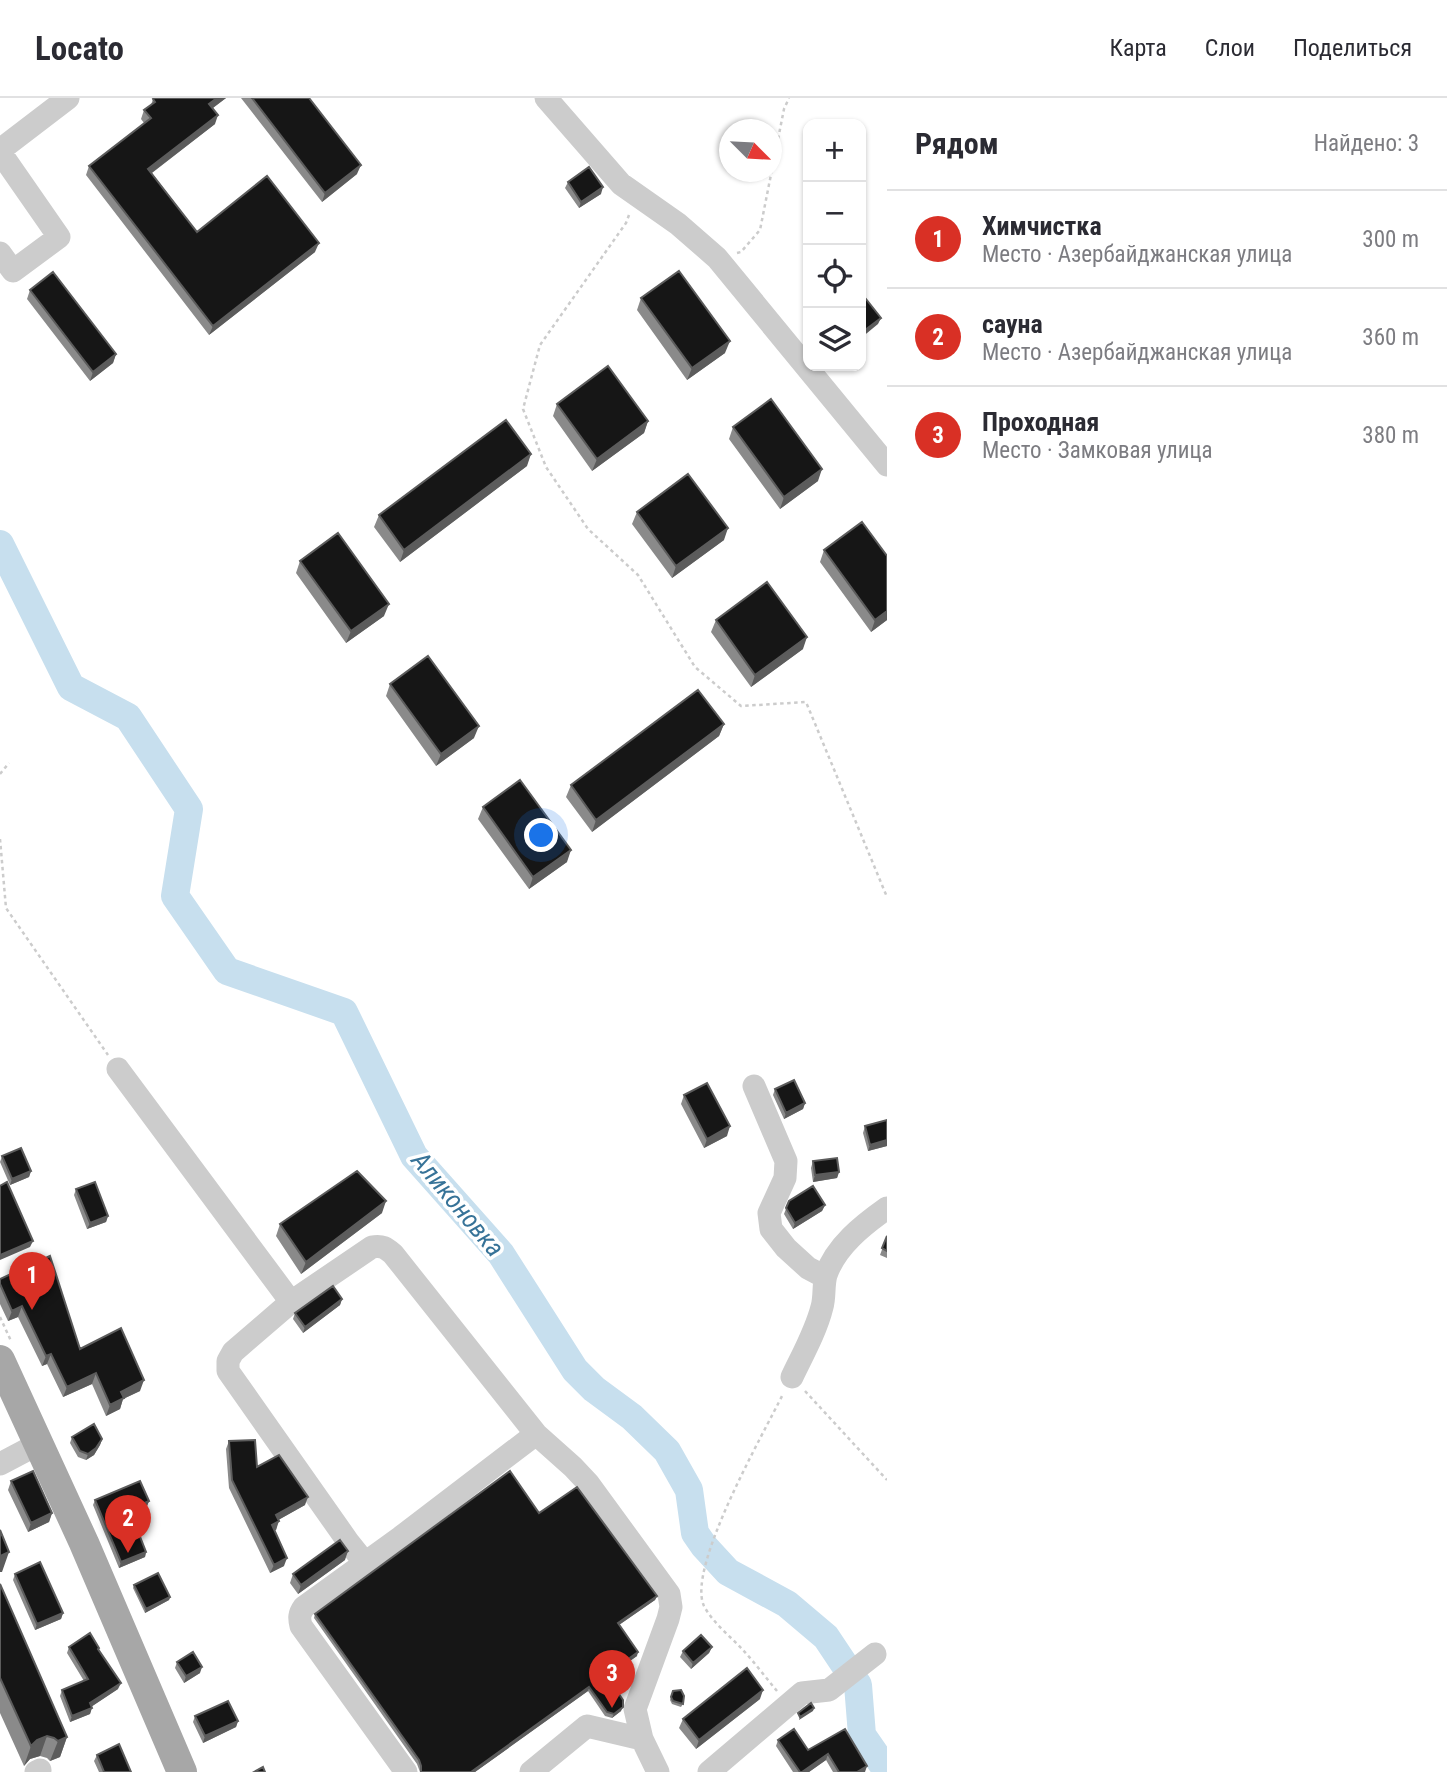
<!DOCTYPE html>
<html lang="ru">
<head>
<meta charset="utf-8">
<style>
  body { margin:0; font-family:"Roboto Condensed",sans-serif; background:#f2f2f3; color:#2b2b33 }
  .controls { position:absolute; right:21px; top:21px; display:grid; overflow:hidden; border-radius:14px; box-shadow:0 2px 5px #0004 }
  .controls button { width:63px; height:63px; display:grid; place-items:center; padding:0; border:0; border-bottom:2px solid #e1e1e2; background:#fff; color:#2b2b33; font:35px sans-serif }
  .compass { position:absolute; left:719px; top:21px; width:63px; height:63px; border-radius:50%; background:#fff; box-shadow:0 2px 5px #0004; rotate:114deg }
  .you { position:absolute; left:542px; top:738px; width:24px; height:24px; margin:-18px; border:5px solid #fff; border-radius:50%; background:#1a73e8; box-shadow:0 0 0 10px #1a73e833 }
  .badge { display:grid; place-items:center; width:46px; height:46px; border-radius:50%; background:#d93025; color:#fff; font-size:23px; font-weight:700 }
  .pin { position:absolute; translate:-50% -58px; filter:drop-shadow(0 2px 4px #0008) }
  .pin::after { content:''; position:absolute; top:37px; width:24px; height:21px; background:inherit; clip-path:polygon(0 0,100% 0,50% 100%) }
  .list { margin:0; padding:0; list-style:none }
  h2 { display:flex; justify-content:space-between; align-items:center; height:91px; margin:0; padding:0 28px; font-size:30px }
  h2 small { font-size:23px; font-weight:400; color:#7c7c81 }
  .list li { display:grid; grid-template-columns:46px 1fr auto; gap:21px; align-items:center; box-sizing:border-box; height:98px; padding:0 28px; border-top:2px solid #e1e1e2 }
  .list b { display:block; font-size:26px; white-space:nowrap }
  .list p { margin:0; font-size:23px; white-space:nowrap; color:#7c7c81 }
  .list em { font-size:23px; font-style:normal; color:#7c7c81 }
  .icon { flex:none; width:38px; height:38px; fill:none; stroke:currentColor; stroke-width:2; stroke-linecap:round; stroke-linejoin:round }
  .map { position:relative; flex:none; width:887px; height:1674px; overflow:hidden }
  header { display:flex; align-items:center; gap:42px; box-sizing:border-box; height:98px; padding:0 35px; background:#fff; border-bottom:2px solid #e1e1e2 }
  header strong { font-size:33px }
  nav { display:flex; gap:38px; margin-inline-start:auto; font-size:24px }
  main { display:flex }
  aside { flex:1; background:#fff }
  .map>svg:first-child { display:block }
</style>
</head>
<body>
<header>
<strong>Locato</strong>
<nav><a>Карта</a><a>Слои</a><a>Поделиться</a></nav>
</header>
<main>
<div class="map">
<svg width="887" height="1674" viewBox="0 0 887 1674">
  <rect width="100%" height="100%" fill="#fff"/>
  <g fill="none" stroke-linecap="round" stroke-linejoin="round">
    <path stroke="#c7dfee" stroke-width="28" d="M 0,446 L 71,589 L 128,619 L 189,711 L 175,798 L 227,873 L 344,914 L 414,1058 L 501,1156 L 575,1272 L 594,1291 L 632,1319 L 667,1353 L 689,1392 L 695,1435 L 704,1448 L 728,1474 L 787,1506 L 826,1539 L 858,1587 L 862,1637 L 887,1673"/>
    <path stroke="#ccc" stroke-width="2.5" stroke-dasharray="3.5 3.5" stroke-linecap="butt" d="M 629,117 L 626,125 L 540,247 L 523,311 L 546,369 L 588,431 L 638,477 L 695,569 L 741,608 L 806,604 L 887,799
      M 737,155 L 741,154 L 760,132 L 784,11 L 789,0
      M 0,676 L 9,665
      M 0,741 L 6,810 L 108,957
      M 0,1219 L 11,1243
      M 805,1293 L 887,1382
      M 777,1593 C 766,1580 755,1565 743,1552 C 730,1538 713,1525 704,1508 C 686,1470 764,1335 783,1296"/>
    <path stroke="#ccc" stroke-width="23" d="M 546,0 L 621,86 L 678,126 L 717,160 L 887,367
      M 0,52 L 68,0
      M 0,54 L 59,139 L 13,173 L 0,155
      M 118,971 L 291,1204
      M 754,988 L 786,1063 L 785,1080 L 769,1115 L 771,1131 L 786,1150 L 808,1170 L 825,1179
      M 792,1279 C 803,1256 816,1233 822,1209 C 825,1199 823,1187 826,1177 C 836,1148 863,1127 887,1110
      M 0,1366 L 38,1346
      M 365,1465 L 349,1445 L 228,1273 L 228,1263 L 233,1254 L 291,1204 L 372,1149 C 382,1147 386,1150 393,1156 L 536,1336 L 573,1369 L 588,1385 L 669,1496 L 671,1509 L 668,1521 L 635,1611 L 642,1641 L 658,1674
      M 36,1674 L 40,1672
      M 406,1674 L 301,1528 C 299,1520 299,1516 304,1509 L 401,1439 L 536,1336
      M 531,1674 L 587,1628 L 642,1641
      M 709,1674 L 802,1595 L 829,1592 L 875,1556"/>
    <path stroke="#a7a7a7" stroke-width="30" d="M 0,1262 L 84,1445 L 182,1674"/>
  </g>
  <path fill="#8a8a8a" d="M 226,0 L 213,10 L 215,26 L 152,75 L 197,134 L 315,154 L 209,237 L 86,77 L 89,68 L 144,25 L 141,21 L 144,12 L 151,7 L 153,1 Z
    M 241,0 L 309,0 L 357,76 L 322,104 Z
    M 568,84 L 601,96 L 579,110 L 565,90 Z
    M 30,192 L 116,256 L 113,265 L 90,283 L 27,201 Z
    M 641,200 L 725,255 L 687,282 L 637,212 Z
    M 557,306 L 648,323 L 644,335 L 592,373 L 553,318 Z
    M 733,329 L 818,383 L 780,411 L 729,341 Z
    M 527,368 L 400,464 L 374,429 L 379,417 Z
    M 637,414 L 724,442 L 672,480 L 632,426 Z
    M 824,452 L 887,458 L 887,522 L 871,534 L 820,464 Z
    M 300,463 L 384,518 L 346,545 L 296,475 Z
    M 716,522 L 803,551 L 751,589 L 711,534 Z
    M 390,586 L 474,640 L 436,668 L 386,598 Z
    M 724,626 L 719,638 L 592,734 L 566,699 L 571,687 Z
    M 483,709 L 567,764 L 529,791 L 478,721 Z
    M 775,991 L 805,1005 L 803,1011 L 784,1021 L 773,997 Z
    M 684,997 L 727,1038 L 704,1050 L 681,1006 Z
    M 887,1022 L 887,1048 L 868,1053 L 863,1035 L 865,1028 Z
    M 2,1058 L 31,1073 L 29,1079 L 10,1087 L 0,1064 Z
    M 813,1063 L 839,1074 L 837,1080 L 813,1084 L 811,1070 Z
    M 76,1091 L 108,1118 L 106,1124 L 87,1131 L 74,1097 Z
    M 789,1103 L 825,1107 L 822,1113 L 793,1131 L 784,1116 Z
    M 382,1115 L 301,1176 L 276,1138 L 280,1126 Z
    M 887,1138 L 887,1160 L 880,1157 Z
    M 0,1181 L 80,1251 L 140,1293 L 123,1301 L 120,1311 L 106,1318 L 92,1286 L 63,1299 L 47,1266 L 42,1268 L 18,1219 L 8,1223 L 0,1206 Z
    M 342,1201 L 340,1207 L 303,1235 L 293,1221 L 295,1215 Z
    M 72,1339 L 102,1341 L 100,1347 L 94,1357 L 86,1362 L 78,1359 L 70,1345 Z
    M 229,1343 L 257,1369 L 305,1407 L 278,1422 L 276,1432 L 274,1432 L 284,1468 L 270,1475 L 229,1390 L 226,1351 Z
    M 11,1383 L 52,1415 L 49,1424 L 28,1434 L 8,1392 Z
    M 95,1402 L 149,1403 L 147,1408 L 139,1411 L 144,1433 L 139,1435 L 146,1454 L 145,1459 L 119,1470 L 93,1407 Z
    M 539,1415 L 657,1498 L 655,1502 L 619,1527 L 637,1558 L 607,1579 L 621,1613 L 612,1620 L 605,1618 L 588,1593 L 475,1674 L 420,1674 L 417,1666 L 314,1520 L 315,1516 Z
    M 345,1462 L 298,1496 L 290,1485 L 293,1476 Z
    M 15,1476 L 63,1515 L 61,1521 L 35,1532 L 13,1482 Z
    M 0,1486 L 67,1639 L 60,1659 L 50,1663 L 47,1660 L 40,1658 L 30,1661 L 24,1668 L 0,1615 Z
    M 134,1487 L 170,1499 L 169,1502 L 145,1515 L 133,1490 Z
    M 69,1549 L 99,1550 L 99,1552 L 118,1591 L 92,1608 L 90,1616 L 70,1624 L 60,1598 L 62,1592 L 84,1583 L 67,1555 Z
    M 712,1549 L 709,1555 L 691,1571 L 680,1559 L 683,1553 Z
    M 177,1564 L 200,1575 L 184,1585 L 175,1570 Z
    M 673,1593 L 683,1606 L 681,1609 L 672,1606 L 670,1602 Z
    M 760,1601 L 696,1651 L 679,1630 L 683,1621 Z
    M 195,1618 L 238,1623 L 236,1629 L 203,1645 L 193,1624 Z
    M 845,1631 L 865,1674 L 833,1674 L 826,1662 L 809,1674 L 793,1674 L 776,1648 L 778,1642 L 808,1652 Z
    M 97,1657 L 131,1674 L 99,1674 L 94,1663 Z"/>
  <path fill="#5c5c5c" d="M 217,0 L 226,0 L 206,15 L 209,6 Z
    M 218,17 L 215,26 L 145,80 L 148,71 Z
    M 361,67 L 357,76 L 322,104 L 325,95 Z
    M 603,89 L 601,96 L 579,110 L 581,104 Z
    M 319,145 L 315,154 L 209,237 L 213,228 Z
    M 881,220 L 878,226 L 861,240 L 861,235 Z
    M 730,243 L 725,255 L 687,282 L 692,270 Z
    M 116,256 L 113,265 L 90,283 L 93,274 Z
    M 648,323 L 644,335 L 592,373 L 597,361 Z
    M 531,356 L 527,368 L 400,464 L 404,452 Z
    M 822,371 L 818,383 L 780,411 L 784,399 Z
    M 728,430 L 724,442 L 672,480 L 676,468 Z
    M 389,506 L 384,518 L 346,545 L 351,533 Z
    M 887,513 L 887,522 L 871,534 L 875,522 Z
    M 807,539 L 803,551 L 751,589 L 755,577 Z
    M 724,626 L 719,638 L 592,734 L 596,722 Z
    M 479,628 L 474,640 L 436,668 L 441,656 Z
    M 571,752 L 567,764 L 529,791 L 533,779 Z
    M 805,1005 L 803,1011 L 784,1021 L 786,1015 Z
    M 730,1028 L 727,1038 L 704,1050 L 707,1041 Z
    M 887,1042 L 887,1048 L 868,1053 L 870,1047 Z
    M 31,1073 L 29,1079 L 10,1087 L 12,1081 Z
    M 839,1074 L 837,1080 L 813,1084 L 815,1077 Z
    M 386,1103 L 382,1115 L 301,1176 L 306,1164 Z
    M 825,1107 L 822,1113 L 793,1131 L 795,1125 Z
    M 108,1118 L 106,1124 L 87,1131 L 90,1125 Z
    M 33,1143 L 30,1149 L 0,1162 L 0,1157 Z
    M 342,1201 L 340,1207 L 303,1235 L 305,1229 Z
    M 22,1208 L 18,1219 L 8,1223 L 12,1213 Z
    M 51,1256 L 47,1266 L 42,1268 L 46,1258 Z
    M 96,1275 L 92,1286 L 63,1299 L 67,1289 Z
    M 144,1282 L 140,1293 L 123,1301 L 120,1311 L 106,1318 L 110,1307 L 121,1294 Z
    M 102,1341 L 100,1347 L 94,1357 L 86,1362 L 88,1356 Z
    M 308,1399 L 305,1407 L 273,1425 L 276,1417 Z
    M 149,1403 L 147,1408 L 136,1413 L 138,1408 Z
    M 52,1415 L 49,1424 L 28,1434 L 31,1425 Z
    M 279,1423 L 276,1432 L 269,1436 L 272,1427 Z
    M 146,1427 L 144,1433 L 136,1436 L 137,1431 Z
    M 348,1453 L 345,1462 L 298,1496 L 301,1487 Z
    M 9,1454 L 2,1474 L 0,1474 L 0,1458 Z
    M 146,1454 L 145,1459 L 119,1470 L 121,1464 Z
    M 287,1460 L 284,1468 L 270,1475 L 274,1467 Z
    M 657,1498 L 655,1502 L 616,1529 L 618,1525 Z
    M 170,1499 L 169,1502 L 145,1515 L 146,1511 Z
    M 63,1515 L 61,1521 L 35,1532 L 37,1526 Z
    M 712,1549 L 709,1555 L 691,1571 L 693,1565 Z
    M 638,1554 L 637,1558 L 604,1581 L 606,1577 Z
    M 202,1569 L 200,1575 L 184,1585 L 186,1578 Z
    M 121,1585 L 118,1591 L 88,1611 L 90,1605 Z
    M 589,1589 L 588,1593 L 475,1674 L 471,1674 Z
    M 763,1592 L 760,1601 L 696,1651 L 699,1642 Z
    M 623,1609 L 621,1613 L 612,1620 L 614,1616 Z
    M 92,1610 L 90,1616 L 70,1624 L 72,1618 Z
    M 814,1610 L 813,1613 L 799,1622 L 800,1619 Z
    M 238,1623 L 236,1629 L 203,1645 L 205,1638 Z
    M 47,1638 L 40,1658 L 30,1661 L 24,1668 L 31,1648 L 37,1642 Z
    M 67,1639 L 60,1659 L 50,1663 L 58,1643 Z
    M 828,1656 L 826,1662 L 809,1674 L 802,1674 Z
    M 867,1668 L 865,1674 L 857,1674 Z"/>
  <path fill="#161616" stroke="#5c5c5c" stroke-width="2" d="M 154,0 L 217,0 L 209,6 L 218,17 L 148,71 L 197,134 L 267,78 L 319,145 L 213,228 L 89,68 L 151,20 L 144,12 L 155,4 L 153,1 Z
    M 252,0 L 309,0 L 361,67 L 325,95 Z
    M 589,69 L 603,89 L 581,104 L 568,84 Z
    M 679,173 L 730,243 L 692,270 L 641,200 Z
    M 53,174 L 116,256 L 93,274 L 30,192 Z
    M 866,201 L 881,220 L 861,235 L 861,204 Z
    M 608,268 L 648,323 L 597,361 L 557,306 Z
    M 771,301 L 822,371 L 784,399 L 733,329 Z
    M 506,322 L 531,356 L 404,452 L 379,417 Z
    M 688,376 L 728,430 L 676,468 L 637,414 Z
    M 862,424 L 887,458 L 887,513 L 875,522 L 824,452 Z
    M 338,435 L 389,506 L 351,533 L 300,463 Z
    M 767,484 L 807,539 L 755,577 L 716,522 Z
    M 428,558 L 479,628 L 441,656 L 390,586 Z
    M 698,592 L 724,626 L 596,722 L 571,687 Z
    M 520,682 L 571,752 L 533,779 L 483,709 Z
    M 794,982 L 805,1005 L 786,1015 L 775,991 Z
    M 707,985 L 730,1028 L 707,1041 L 684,997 Z
    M 887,1022 L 887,1042 L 870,1047 L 865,1028 Z
    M 21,1050 L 31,1073 L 12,1081 L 2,1058 Z
    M 837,1060 L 839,1074 L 815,1077 L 813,1063 Z
    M 357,1073 L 386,1103 L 306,1164 L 280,1126 Z
    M 7,1084 L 33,1143 L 0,1157 L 0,1088 Z
    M 95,1084 L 108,1118 L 90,1125 L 76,1091 Z
    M 813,1088 L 825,1107 L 795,1125 L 786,1110 L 789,1103 Z
    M 887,1138 L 887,1153 L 882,1150 Z
    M 50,1158 L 80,1251 L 121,1230 L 144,1282 L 121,1294 L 124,1300 L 110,1307 L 96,1275 L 67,1289 L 51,1256 L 46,1258 L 22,1208 L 12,1213 L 0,1186 L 0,1181 Z
    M 333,1188 L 342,1201 L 305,1229 L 295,1215 Z
    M 94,1326 L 102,1341 L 96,1350 L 88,1356 L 80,1353 L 72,1339 Z
    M 255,1342 L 257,1369 L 279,1357 L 308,1399 L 276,1417 L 279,1423 L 272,1427 L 287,1460 L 274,1467 L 232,1382 L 229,1343 Z
    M 33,1373 L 52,1415 L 31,1425 L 11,1383 Z
    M 510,1373 L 539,1415 L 577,1389 L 657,1498 L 618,1525 L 638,1554 L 606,1577 L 623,1602 L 623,1609 L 614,1616 L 607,1614 L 589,1589 L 471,1674 L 421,1674 L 421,1668 L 419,1662 L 315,1516 Z
    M 140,1383 L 149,1403 L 138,1408 L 146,1427 L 137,1431 L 146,1454 L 121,1464 L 95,1402 Z
    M 0,1432 L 9,1454 L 0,1458 Z
    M 340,1442 L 348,1453 L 301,1487 L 293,1476 Z
    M 40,1464 L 63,1515 L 37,1526 L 15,1476 Z
    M 158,1475 L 170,1499 L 146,1511 L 134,1487 Z
    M 0,1486 L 67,1639 L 58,1643 L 54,1640 L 47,1638 L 37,1642 L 31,1648 L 0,1580 Z
    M 90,1535 L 99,1550 L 98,1551 L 121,1585 L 90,1605 L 92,1610 L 72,1618 L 62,1592 L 88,1581 L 69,1549 Z
    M 701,1537 L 712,1549 L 693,1565 L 683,1553 Z
    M 193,1554 L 202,1569 L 186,1578 L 177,1564 Z
    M 747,1570 L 763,1592 L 699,1642 L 683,1621 Z
    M 681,1592 L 684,1598 L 683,1606 L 673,1603 L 671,1599 L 673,1593 Z
    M 228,1603 L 238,1623 L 205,1638 L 195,1618 Z
    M 811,1605 L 814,1610 L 800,1619 L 798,1615 Z
    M 794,1631 L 808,1652 L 845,1631 L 867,1668 L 857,1674 L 839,1674 L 828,1656 L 802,1674 L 800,1674 L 778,1642 Z
    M 119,1646 L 131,1674 L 104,1674 L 97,1657 Z
    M 263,1669 L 265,1674 L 254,1674 Z"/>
  <g text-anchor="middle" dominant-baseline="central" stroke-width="7" stroke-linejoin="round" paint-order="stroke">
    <g font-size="26" font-style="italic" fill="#377398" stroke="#fff">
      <text transform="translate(458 1106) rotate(50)">Аликоновка</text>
    </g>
  </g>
</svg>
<div class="controls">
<button>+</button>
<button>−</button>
<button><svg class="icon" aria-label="locate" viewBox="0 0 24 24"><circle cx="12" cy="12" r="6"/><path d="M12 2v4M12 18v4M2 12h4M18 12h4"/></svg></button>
<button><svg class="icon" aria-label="layers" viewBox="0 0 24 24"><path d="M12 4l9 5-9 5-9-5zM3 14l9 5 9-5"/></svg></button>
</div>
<svg class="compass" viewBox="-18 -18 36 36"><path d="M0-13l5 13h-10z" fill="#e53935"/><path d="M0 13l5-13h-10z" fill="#7c7c81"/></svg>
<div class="you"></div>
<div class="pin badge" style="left:32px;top:1212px">1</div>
<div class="pin badge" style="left:128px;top:1455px">2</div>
<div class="pin badge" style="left:612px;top:1610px">3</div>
</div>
<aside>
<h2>Рядом<small>Найдено: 3</small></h2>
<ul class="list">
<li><span class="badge">1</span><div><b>Химчистка</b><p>Место · Азербайджанская улица</p></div><em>300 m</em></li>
<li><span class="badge">2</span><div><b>сауна</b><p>Место · Азербайджанская улица</p></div><em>360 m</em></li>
<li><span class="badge">3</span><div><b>Проходная</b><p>Место · Замковая улица</p></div><em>380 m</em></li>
</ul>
</aside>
</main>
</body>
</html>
